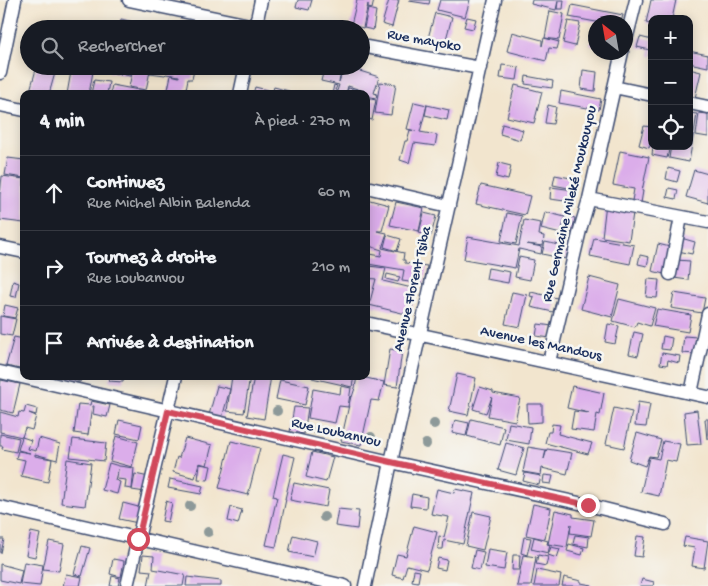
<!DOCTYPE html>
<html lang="fr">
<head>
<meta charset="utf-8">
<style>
  body { margin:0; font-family:"Gochi Hand",sans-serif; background:#20242c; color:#f1f3f6 }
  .controls { position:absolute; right:15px; top:15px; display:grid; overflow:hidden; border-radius:10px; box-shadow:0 2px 12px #0003 }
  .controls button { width:45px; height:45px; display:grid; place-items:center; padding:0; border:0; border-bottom:1px solid #363941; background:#171b24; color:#f1f3f6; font:25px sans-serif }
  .compass { position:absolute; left:588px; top:15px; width:45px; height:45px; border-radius:50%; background:#171b24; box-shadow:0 2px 12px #0003; rotate:329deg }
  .stop { position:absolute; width:15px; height:15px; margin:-11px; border:4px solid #d1495b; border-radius:50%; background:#fff }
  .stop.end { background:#d1495b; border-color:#fff; box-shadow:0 1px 5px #0008 }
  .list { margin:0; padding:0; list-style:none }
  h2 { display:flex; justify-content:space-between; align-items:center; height:65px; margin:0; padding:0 20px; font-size:21px }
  h2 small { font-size:16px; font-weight:400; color:#9ea1a6 }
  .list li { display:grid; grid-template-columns:32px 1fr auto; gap:15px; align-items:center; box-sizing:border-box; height:75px; padding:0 20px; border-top:1px solid #363941 }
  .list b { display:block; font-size:19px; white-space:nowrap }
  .list p { margin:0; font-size:16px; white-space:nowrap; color:#9ea1a6 }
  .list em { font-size:16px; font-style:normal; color:#9ea1a6 }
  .icon { flex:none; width:28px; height:28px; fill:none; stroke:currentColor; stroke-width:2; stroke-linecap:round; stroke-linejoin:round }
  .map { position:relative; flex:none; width:708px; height:586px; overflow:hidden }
  .search { position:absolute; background:#171b24; box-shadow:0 2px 12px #0003; left:20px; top:20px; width:350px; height:55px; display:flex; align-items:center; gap:12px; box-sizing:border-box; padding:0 18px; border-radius:28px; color:#9ea1a6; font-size:19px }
  .panel { position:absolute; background:#171b24; box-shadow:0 2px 12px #0003; left:20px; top:90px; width:350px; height:290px; border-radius:10px }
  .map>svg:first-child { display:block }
</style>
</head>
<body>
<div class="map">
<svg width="708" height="586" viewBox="0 0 708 586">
  <rect width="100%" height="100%" fill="#f6f6f2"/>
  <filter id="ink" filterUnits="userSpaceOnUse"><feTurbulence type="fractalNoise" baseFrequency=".02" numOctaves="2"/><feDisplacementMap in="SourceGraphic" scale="10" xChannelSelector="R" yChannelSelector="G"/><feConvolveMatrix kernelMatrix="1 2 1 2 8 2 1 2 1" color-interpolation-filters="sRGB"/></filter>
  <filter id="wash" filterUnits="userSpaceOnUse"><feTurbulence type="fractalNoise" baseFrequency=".0096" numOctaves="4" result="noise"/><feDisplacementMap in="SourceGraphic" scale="20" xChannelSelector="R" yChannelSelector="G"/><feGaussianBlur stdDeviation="1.12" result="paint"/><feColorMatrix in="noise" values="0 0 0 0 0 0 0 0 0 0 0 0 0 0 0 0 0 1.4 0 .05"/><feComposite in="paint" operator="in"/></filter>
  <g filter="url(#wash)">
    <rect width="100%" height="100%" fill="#f2e5ce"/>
    <g id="blocks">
      <path fill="#dbadea" d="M 298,0 L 312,0 L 309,10 L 296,7 Z
        M 357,0 L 374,0 L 372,9 L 368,8 L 368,4 L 363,28 L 351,25 Z
        M 389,0 L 399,0 L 392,27 L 382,24 Z
        M 409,0 L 430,0 L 429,4 L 409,1 Z
        M 440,0 L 470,0 L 465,17 L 437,10 Z
        M 532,0 L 564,0 L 563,9 L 557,9 L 558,1 L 556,10 L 531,4 Z
        M 651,0 L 676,0 L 672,19 L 652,19 L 652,24 L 646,23 Z
        M 572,5 L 623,15 L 621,22 L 596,22 L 569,17 Z
        M 368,9 L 376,11 L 373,30 L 364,28 Z
        M 550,11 L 564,14 L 559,40 L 545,38 Z
        M 435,13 L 452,17 L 445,43 L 428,38 Z
        M 467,17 L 476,19 L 473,29 L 464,27 Z
        M 121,19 L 138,23 L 137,29 L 119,29 Z
        M 568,21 L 580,23 L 575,46 L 563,43 Z
        M 595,28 L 596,28 L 596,47 L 590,45 Z
        M 512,32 L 542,40 L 542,46 L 544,38 L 559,42 L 557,49 L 549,48 L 546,61 L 507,51 Z
        M 640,37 L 652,40 L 652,56 L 649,56 L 650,50 L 637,47 Z
        M 689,51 L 708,55 L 708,67 L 689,63 Z
        M 502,65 L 519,67 L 517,80 L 500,78 Z
        M 37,66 L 57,66 L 49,94 L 29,94 Z
        M 72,66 L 94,66 L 89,94 L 67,94 Z
        M 111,66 L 125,66 L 132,68 L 130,76 L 109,72 Z
        M 136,66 L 148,66 L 147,70 Z
        M 151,66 L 195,66 L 192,79 L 188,79 L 185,94 L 167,94 L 171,75 L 179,77 L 179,76 L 166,74 L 165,75 L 150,73 Z
        M 205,66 L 230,66 L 229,72 L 205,67 Z
        M 344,66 L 379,77 L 374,93 L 377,94 L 376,98 L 366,96 L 366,94 L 347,92 L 348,88 L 364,91 L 348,86 L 346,94 L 343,94 L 343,92 L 342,94 L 332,94 L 334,85 L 337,86 L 335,90 L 337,91 L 339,85 L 321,81 L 324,69 L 341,73 L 339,82 Z
        M 133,68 L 150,71 L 146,90 L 129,87 Z
        M 689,69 L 701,72 L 695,98 L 689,97 Z
        M 583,70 L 597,72 L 595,91 L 581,89 Z
        M 526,76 L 553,81 L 552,88 L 525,84 Z
        M 94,80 L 109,82 L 107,94 L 91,94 Z
        M 380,82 L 396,84 L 391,115 L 375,113 Z
        M 112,85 L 144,91 L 143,94 L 110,94 Z
        M 515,85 L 542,92 L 534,123 L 507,117 Z
        M 255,87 L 275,92 L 274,94 L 253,94 Z
        M 274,87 L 289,91 L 288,94 L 279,94 L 279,92 L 273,90 Z
        M 561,91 L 601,99 L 599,110 L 559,103 Z
        M 366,98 L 376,100 L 372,120 L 366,118 Z
        M 414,102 L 427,105 L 420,132 L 437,135 L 435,146 L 414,143 L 409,163 L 400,160 L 405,141 L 407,141 L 410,130 L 416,131 L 407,129 Z
        M 427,105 L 449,110 L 447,120 L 425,115 Z
        M 548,105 L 556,107 L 553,124 L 545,123 Z
        M 689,113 L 697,114 L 689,162 L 669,158 L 671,146 L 689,146 Z
        M 699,113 L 708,114 L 708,137 L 696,135 Z
        M 502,124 L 523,130 L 520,140 L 500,134 Z
        M 644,126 L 652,127 L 652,136 L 649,148 L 639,145 Z
        M 653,146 L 670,146 L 667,158 L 652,155 Z
        M 620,151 L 649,157 L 642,191 L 643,191 L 641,203 L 632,201 L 634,189 L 613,185 Z
        M 8,158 L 24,160 L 24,178 L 5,175 Z
        M 499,163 L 511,166 L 508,180 L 496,177 Z
        M 668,168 L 680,171 L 677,182 L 666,179 Z
        M 694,170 L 708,174 L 708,203 L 686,197 Z
        M 555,175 L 576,179 L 574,189 L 553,185 Z
        M 2,176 L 24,179 L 24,223 L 0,220 L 0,195 Z
        M 481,185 L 530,196 L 525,215 L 476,204 Z
        M 551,187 L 573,190 L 572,202 L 550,199 Z
        M 669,188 L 678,190 L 676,199 L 667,197 Z
        M 366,199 L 389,205 L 382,231 L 377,231 L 387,233 L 382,248 L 404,253 L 403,260 L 405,260 L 405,263 L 427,266 L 424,284 L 402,281 L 404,270 L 368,264 L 370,254 L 381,256 L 382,250 L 366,245 Z
        M 396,202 L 424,208 L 419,231 L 390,225 Z
        M 606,203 L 634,206 L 629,241 L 602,237 Z
        M 545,212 L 565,217 L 561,234 L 541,229 Z
        M 424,213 L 436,216 L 431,236 L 419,233 Z
        M 507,213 L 522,216 L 516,244 L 501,241 Z
        M 566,216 L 575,218 L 572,233 L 563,232 Z
        M 524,220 L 541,223 L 539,235 L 544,236 L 543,246 L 527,244 L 542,247 L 541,254 L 519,249 L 515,268 L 464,259 L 468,237 L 519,246 Z
        M 387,235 L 401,239 L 397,251 L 384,247 Z
        M 594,238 L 634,245 L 630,264 L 590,256 Z
        M 681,238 L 695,242 L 692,254 L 678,251 Z
        M 545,242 L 569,247 L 566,259 L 542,254 Z
        M 658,244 L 674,248 L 668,275 L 652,271 Z
        M 640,255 L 649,257 L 647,266 L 638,264 Z
        M 519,257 L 534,260 L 530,280 L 515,277 Z
        M 676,260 L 690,261 L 688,280 L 674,278 Z
        M 368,266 L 386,268 L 383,281 L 416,289 L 410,315 L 369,305 L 376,279 L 366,278 Z
        M 488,268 L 510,272 L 508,283 L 486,279 Z
        M 387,274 L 400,277 L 398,282 L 386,279 Z
        M 589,277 L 620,285 L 612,317 L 581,309 Z
        M 648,279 L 659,280 L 657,298 L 646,297 Z
        M 13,281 L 19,283 L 16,297 L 10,296 Z
        M 512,292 L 527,295 L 520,327 L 505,324 Z
        M 531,292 L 557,298 L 553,312 L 531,307 L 534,297 L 530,296 Z
        M 674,293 L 705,298 L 702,313 L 671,308 Z
        M 619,299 L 655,308 L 650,326 L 637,322 L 635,327 L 613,321 Z
        M 5,305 L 18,308 L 15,318 L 3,316 Z
        M 657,309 L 691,315 L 688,332 L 653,326 Z
        M 0,316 L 16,319 L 12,336 L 0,334 Z
        M 538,324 L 552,326 L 550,338 L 536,336 Z
        M 608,324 L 619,326 L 615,344 L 605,342 Z
        M 634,332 L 643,334 L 638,356 L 629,354 Z
        M 663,336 L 672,338 L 670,350 L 661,349 Z
        M 684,336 L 697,337 L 695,354 L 682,353 Z
        M 14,337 L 24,339 L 24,370 L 6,366 Z
        M 390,349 L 402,351 L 397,387 L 384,385 Z
        M 662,353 L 680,356 L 679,363 L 668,360 L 667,365 L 660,364 Z
        M 457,374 L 476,378 L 468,415 L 449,411 Z
        M 61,376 L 82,376 L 80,382 Z
        M 110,376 L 124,376 L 123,382 L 109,381 Z
        M 232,376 L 250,376 L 244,413 L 227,411 Z
        M 254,376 L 271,376 L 264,419 L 247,416 Z
        M 312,376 L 354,376 L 352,387 L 312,378 Z
        M 357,376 L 384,382 L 379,401 L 371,400 L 361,445 L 341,441 L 351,396 L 352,397 L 355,388 Z
        M 1,380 L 20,384 L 13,413 L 0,410 L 0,385 Z
        M 280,380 L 309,386 L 305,405 L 276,399 Z
        M 217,386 L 230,389 L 222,418 L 209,415 Z
        M 341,386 L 351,388 L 348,407 L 339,406 L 335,423 L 308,418 L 313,389 L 340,394 Z
        M 572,386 L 604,393 L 600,415 L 597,414 L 594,432 L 571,429 L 574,411 L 589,413 L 567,408 Z
        M 480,387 L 493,391 L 493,393 L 520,398 L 515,421 L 488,416 L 492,397 L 486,413 L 473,409 Z
        M 91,401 L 110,405 L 107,417 L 93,414 L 94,406 L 92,406 L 88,435 L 74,433 L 78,404 L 90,405 Z
        M 638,402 L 650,404 L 646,427 L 635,426 Z
        M 527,404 L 542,404 L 542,422 L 528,423 Z
        M 26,406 L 37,409 L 36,415 L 29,413 L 36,416 L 32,430 L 25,428 L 22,437 L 0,432 L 0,412 L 18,417 L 19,412 L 24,413 Z
        M 294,407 L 308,408 L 304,434 L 290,432 Z
        M 614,408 L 632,412 L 624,448 L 606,444 Z
        M 697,410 L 701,444 L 687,445 L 684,412 Z
        M 471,419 L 504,427 L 500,445 L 467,436 Z
        M 705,419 L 708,419 L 708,439 L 707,439 Z
        M 119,420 L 142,425 L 139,439 L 116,434 Z
        M 455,420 L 469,423 L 466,436 L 452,433 Z
        M 509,423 L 531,427 L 529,444 L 506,440 Z
        M 552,424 L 560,425 L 558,434 L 592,443 L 588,454 L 545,443 L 548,432 L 551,432 Z
        M 637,433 L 661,440 L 656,457 L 649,456 L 645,466 L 629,460 Z
        M 0,434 L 19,438 L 16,452 L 2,449 L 3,446 L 0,446 Z
        M 116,436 L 138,442 L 132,467 L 110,461 Z
        M 22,437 L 31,440 L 28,449 L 36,451 L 39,438 L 60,444 L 57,460 L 35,454 L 35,456 L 52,459 L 48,482 L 21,476 L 25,460 L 16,458 L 18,451 L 30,453 L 18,450 Z
        M 185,438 L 212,445 L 207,465 L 199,463 L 195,478 L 173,472 L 177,457 L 179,458 Z
        M 73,439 L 106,443 L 104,461 L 70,457 Z
        M 231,441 L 260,448 L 248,495 L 219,488 Z
        M 663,441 L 680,444 L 676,462 L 666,460 L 659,496 L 641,492 L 649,457 L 659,459 Z
        M 506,443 L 524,448 L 516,475 L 498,470 Z
        M 528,447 L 546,450 L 544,459 L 547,449 L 572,453 L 567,474 L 542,468 L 541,475 L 523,472 Z
        M 312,452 L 333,457 L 326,482 L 306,477 Z
        M 283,454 L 295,457 L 285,499 L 286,499 L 276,547 L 266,545 L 277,497 L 273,496 Z
        M 67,459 L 91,463 L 85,506 L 61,503 Z
        M 109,463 L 119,466 L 134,468 L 132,489 L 125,488 L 126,480 L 117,479 L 118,469 L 115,480 L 120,482 L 117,494 L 102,490 Z
        M 200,464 L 211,466 L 208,480 L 198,479 Z
        M 525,473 L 541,476 L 539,485 L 523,481 Z
        M 135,474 L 149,477 L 145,492 L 132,490 Z
        M 544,475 L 553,476 L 551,484 L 543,483 Z
        M 170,479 L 203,486 L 201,494 L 168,488 Z
        M 294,483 L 329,490 L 326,507 L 290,500 Z
        M 437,489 L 454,493 L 455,489 L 474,493 L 463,544 L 444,540 L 443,549 L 438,549 L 439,536 L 444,537 L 449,517 L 431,514 Z
        M 412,494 L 427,497 L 426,508 L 410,506 Z
        M 166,501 L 172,503 L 168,522 L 162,521 Z
        M 123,503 L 142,508 L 138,523 L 119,519 Z
        M 533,504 L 551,508 L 545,539 L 526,535 Z
        M 231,507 L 242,510 L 238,524 L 228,521 Z
        M 338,509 L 359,511 L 357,529 L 335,526 Z
        M 555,510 L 573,514 L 573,517 L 594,520 L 591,536 L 570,533 L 571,524 L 567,547 L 548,544 Z
        M 473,512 L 491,516 L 483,550 L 466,546 Z
        M 414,526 L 437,532 L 427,570 L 407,565 L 403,578 L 392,575 L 397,554 L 406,556 Z
        M 31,532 L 40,534 L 35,557 L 26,555 Z
        M 293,535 L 317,541 L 313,557 L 289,552 Z
        M 575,535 L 589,537 L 588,547 L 573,544 Z
        M 637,536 L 645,537 L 642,557 L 634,556 Z
        M 524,537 L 531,538 L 527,555 L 521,553 Z
        M 534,537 L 548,541 L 547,544 L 550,545 L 548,553 L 531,549 Z
        M 685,537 L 708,541 L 704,568 L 692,566 L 695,548 L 683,546 Z
        M 0,539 L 4,539 L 1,553 L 0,553 Z
        M 49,541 L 64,544 L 59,571 L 43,569 Z
        M 569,544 L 584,548 L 582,555 L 567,551 Z
        M 82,546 L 90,548 L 82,576 L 74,574 Z
        M 551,547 L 560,549 L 557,558 L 548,555 Z
        M 488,549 L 507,552 L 504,570 L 485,567 Z
        M 475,550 L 484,552 L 480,570 L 471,568 Z
        M 143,555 L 154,556 L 153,569 L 185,575 L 183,586 L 148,586 L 151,571 L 141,570 Z
        M 513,555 L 520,555 L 519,570 L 512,570 Z
        M 523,555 L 536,557 L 531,586 L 517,586 Z
        M 538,555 L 548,557 L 546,566 L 536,564 Z
        M 438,558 L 447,560 L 445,570 L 436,568 Z
        M 113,559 L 124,561 L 121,577 L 110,574 Z
        M 24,562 L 43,565 L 40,586 L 20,584 Z
        M 0,564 L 22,570 L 19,584 L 0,580 Z
        M 414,570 L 420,571 L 418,582 L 412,581 Z
        M 537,570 L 561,575 L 559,586 L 534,586 Z
        M 66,574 L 82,577 L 80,586 L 63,586 Z
        M 112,576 L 120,578 L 118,586 L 110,586 Z
        M 187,577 L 221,581 L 221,586 L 186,586 Z
        M 564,577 L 581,581 L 581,583 L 592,585 L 592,586 L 562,586 Z
        M 642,579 L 654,582 L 653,586 L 640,586 Z"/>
    </g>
  </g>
  <g filter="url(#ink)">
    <use href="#blocks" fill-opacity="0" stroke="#3b4a6f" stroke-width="1"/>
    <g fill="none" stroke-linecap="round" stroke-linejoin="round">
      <defs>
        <path id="street" d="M 129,0 L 268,29
          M 255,29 L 261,0
          M 626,40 L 636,0
          M 361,46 L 480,68
          M 0,73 L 15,0
          M 614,87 L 652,95
          M 240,94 L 246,66
          M 689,103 L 708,107
          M 0,105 L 24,110
          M 366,187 L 449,206
          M 589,199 L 708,222
          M 0,247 L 24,252
          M 670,274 L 681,217
          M 366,323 L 708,397
          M 549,362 L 580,230 L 589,199 L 622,52
          M 0,372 L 391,462 L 588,505 L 665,524
          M 691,393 L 708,314
          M 0,507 L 345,586
          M 127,586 L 176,376
          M 365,586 L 391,462 L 495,0"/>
      </defs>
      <use href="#street" stroke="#3b4a6f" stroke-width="15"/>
      <use href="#street" stroke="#fff" stroke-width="12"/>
    </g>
    <g fill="#8d9999">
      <circle cx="277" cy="411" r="5"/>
      <circle cx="434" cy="424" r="5"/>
      <circle cx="317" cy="430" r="5"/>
      <circle cx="371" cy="437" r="5"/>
      <circle cx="426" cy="444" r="5"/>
      <circle cx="190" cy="506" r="5"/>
      <circle cx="324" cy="517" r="5"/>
      <circle cx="208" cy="532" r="5"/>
    </g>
  </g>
  <g fill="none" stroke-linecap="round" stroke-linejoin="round" filter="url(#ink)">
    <path stroke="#d1495b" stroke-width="6" d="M 138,539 L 168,411 L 391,462 L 588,505"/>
  </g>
  <g text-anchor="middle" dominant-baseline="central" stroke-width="5" stroke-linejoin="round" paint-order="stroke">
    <g font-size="15" fill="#1b2f5e" stroke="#f6f6f2">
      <text transform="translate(424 41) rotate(10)">Rue mayoko</text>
      <text transform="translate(570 204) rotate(-77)">Rue Germaine Mileké Moukouyou</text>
      <text transform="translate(413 289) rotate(-77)">Avenue Florent Tsiba</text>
      <text transform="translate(541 344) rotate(12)">Avenue les Mandous</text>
      <text transform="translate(336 433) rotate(13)">Rue Loubanvou</text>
    </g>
  </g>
</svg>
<div class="controls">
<button>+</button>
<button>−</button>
<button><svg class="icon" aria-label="locate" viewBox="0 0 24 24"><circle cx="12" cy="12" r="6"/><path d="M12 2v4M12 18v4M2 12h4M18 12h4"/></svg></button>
</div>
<svg class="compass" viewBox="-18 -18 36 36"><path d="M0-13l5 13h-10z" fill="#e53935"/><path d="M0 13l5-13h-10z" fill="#9ea1a6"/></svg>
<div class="stop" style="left:138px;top:539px"></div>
<div class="stop end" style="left:588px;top:505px"></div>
<div class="search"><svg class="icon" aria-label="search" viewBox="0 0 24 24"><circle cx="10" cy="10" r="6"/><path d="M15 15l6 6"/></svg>Rechercher</div>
<section class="panel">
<h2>4 min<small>À pied · 270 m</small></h2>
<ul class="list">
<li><svg class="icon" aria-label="ahead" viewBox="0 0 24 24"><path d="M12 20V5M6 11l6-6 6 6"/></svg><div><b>Continuez</b><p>Rue Michel Albin Balenda</p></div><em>60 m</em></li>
<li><svg class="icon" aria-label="right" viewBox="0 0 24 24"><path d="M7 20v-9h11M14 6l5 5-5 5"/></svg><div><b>Tournez à droite</b><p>Rue Loubanvou</p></div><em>210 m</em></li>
<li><svg class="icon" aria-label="arrive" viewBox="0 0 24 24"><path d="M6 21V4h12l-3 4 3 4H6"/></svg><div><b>Arrivée à destination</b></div></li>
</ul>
</section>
</div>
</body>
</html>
